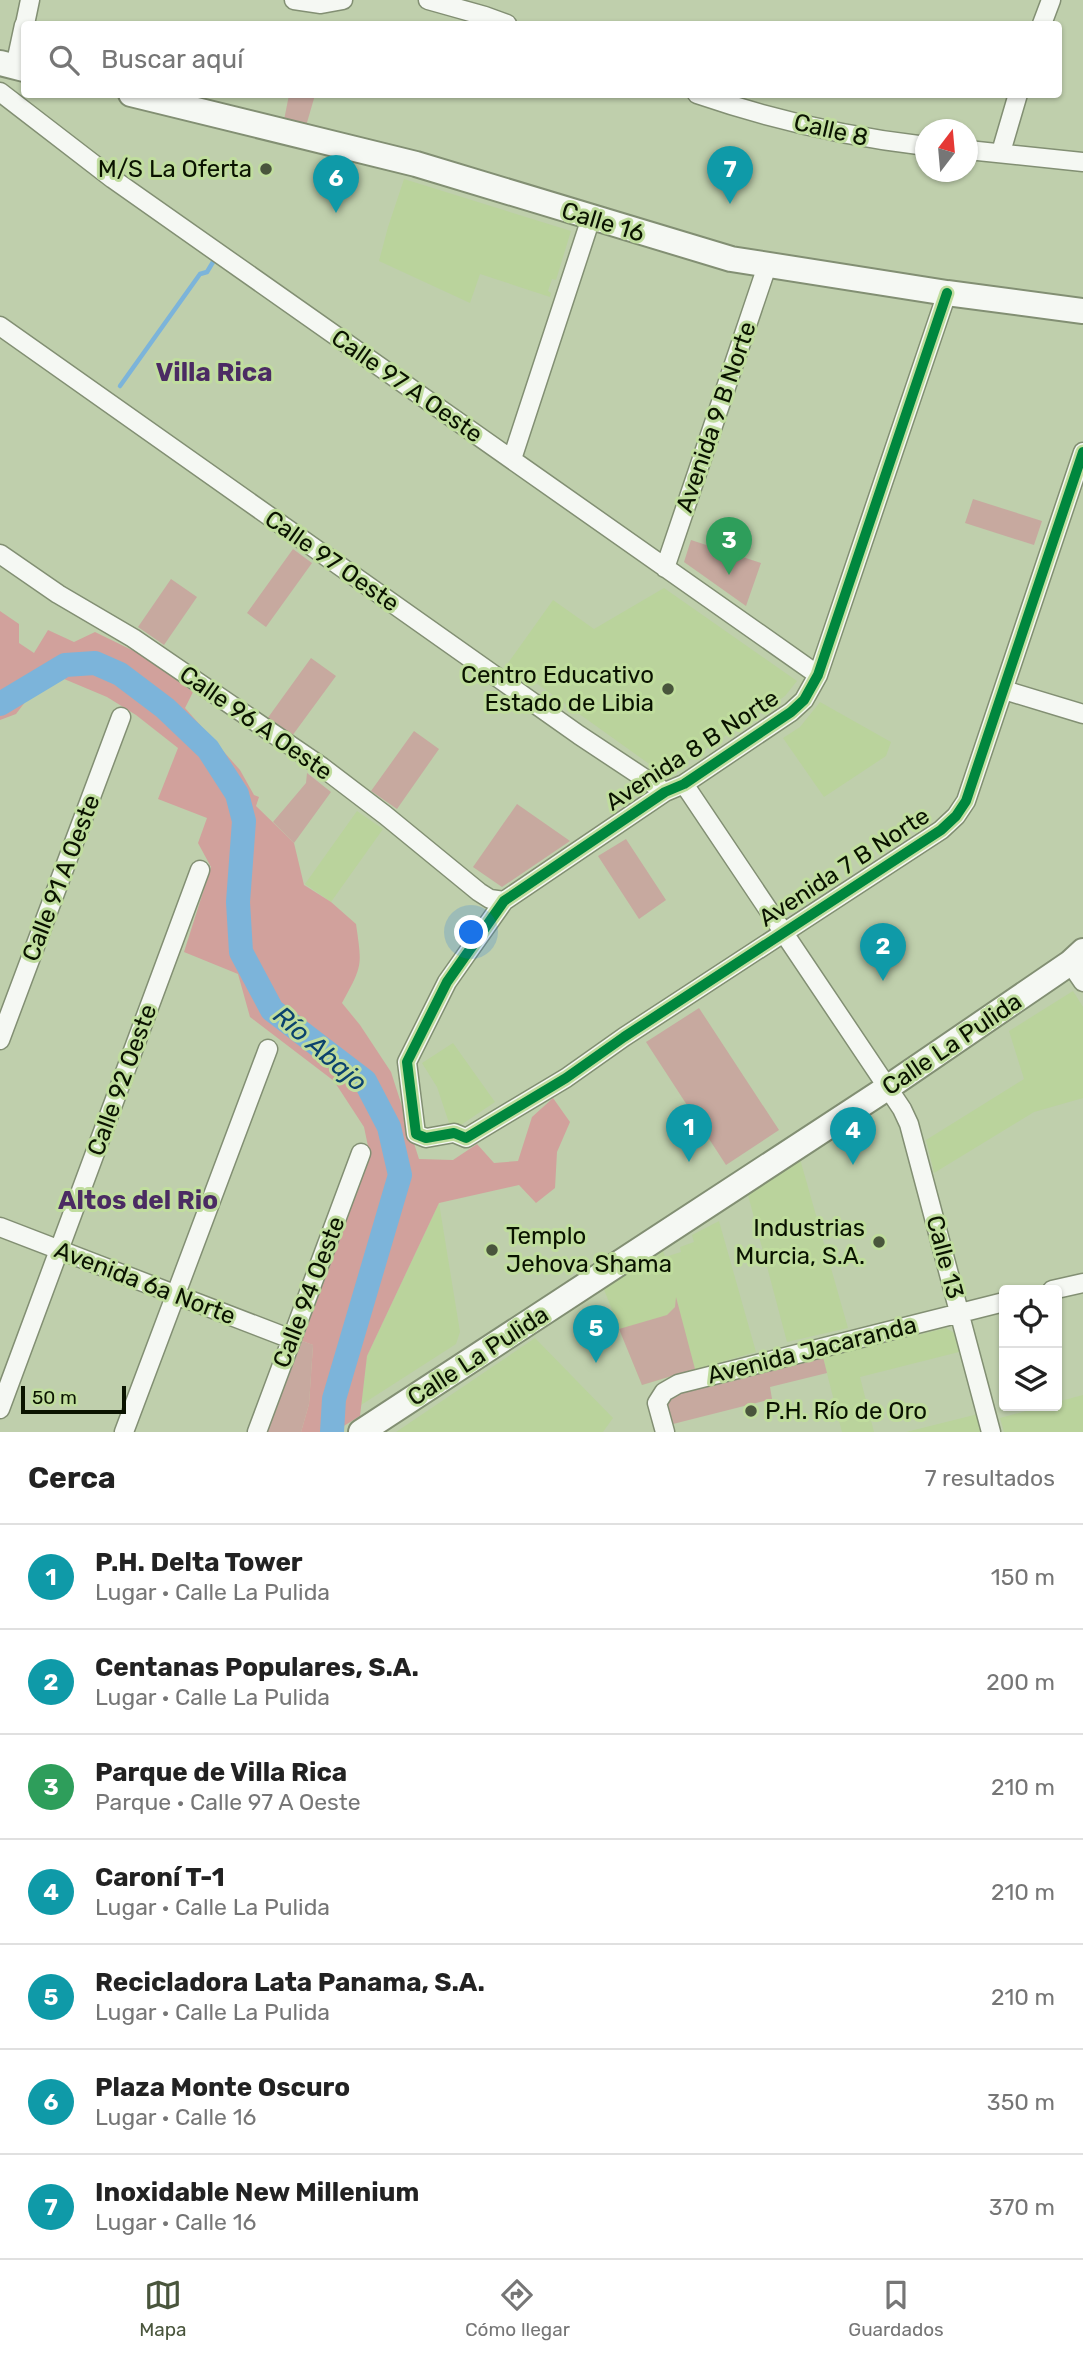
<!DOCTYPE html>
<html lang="es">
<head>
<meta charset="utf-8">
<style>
  body { margin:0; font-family:Rubik,sans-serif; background:#f2f2f2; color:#222 }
  .controls { position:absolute; right:21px; bottom:21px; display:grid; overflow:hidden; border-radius:7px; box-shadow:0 2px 5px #0004 }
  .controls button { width:63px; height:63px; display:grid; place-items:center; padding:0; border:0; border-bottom:2px solid #e0e0e0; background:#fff; color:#222; font:35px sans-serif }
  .compass { position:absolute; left:915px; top:119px; width:63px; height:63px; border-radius:50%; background:#fff; box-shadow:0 2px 5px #0004; rotate:16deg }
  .scale { position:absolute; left:21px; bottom:18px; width:105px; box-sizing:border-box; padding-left:7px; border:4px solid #0a1300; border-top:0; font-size:19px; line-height:24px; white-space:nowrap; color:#0a1300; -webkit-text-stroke:5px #c0dd9e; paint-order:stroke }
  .you { position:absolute; left:472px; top:933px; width:24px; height:24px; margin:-18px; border:5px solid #fff; border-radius:50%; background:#1a73e8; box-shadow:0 0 0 10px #1a73e833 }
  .badge { display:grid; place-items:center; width:46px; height:46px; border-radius:50%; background:#49553c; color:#fff; font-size:23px; font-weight:700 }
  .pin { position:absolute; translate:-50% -58px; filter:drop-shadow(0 2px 4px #0008) }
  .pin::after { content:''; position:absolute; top:37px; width:24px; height:21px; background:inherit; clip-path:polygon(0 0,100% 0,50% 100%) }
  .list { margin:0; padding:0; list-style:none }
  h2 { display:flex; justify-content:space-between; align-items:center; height:91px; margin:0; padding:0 28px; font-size:30px }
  h2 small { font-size:23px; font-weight:400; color:#767676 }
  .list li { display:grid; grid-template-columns:46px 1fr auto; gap:21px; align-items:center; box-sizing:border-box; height:105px; padding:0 28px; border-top:2px solid #e0e0e0 }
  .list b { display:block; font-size:26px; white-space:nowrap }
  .list p { margin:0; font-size:23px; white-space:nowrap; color:#767676 }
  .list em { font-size:23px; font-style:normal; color:#767676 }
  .icon { flex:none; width:38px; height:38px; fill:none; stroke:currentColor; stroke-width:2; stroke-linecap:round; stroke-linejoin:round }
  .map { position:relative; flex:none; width:1083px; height:1432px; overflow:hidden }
  .search { position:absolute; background:#fff; box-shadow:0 2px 5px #0004; left:21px; right:21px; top:21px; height:77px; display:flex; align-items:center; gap:18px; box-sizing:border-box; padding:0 24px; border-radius:7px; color:#767676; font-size:26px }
  .sheet { height:826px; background:#fff }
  nav { display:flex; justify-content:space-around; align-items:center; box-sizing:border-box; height:98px; border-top:2px solid #e0e0e0; background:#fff; font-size:19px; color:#767676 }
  nav a { display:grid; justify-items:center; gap:4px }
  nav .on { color:#49553c }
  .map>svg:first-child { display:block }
</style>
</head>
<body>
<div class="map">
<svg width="1083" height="1432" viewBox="0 0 1083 1432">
  <rect width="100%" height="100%" fill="#bfcfac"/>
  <path fill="#bad39c" d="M 404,179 L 571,231 L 556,280 L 552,279 L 548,291 L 551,293 L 550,297 L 480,274 L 470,303 L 379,261 L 388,227 Z
    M 664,588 L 797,681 L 785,696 L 666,776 L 508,663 L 553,600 L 594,629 Z
    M 820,702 L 891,742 L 886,756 L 824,797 L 783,738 L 800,727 Z
    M 357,811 L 383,829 L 331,902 L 305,884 Z
    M 1073,991 L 1083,1007 L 1083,1098 L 1034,1112 L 934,1173 L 926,1140 L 1024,1079 L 1009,1031 Z
    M 453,1043 L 495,1102 L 455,1129 L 450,1126 L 437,1087 L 422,1063 Z
    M 800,1159 L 848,1328 L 787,1342 L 748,1195 Z
    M 439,1203 L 460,1332 L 456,1344 L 361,1405 L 367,1356 Z
    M 719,1221 L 756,1352 L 642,1385 L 603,1287 L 662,1247 L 665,1257 L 681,1252 L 680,1247 L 694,1242 L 692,1235 Z
    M 946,1328 L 954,1333 L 959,1352 L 860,1377 L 874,1432 L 842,1432 L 823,1358 Z
    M 535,1338 L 613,1418 L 603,1432 L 396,1432 Z
    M 1083,1395 L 1083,1432 L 1004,1432 L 1000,1418 L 1044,1406 L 1057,1406 L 1057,1402 Z
    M 977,1414 L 982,1432 L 906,1432 L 974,1415 Z"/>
  <path fill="#c7a99f" d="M 289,95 L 315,95 L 306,126 L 284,120 Z
    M 973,499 L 1042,521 L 1034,545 L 965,523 Z
    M 691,540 L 761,563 L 746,606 L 684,562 Z
    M 293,549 L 312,563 L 266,627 L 247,613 Z
    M 171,579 L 197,597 L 164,645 L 138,627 Z
    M 311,658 L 336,676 L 292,736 L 267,719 Z
    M 414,731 L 439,749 L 397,809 L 371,791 Z
    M 307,773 L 331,792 L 294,843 L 273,822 L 306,783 Z
    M 517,804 L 570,841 L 502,887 L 473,867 Z
    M 626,839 L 666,900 L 639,919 L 598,856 Z
    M 699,1008 L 779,1130 L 726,1165 L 646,1042 Z
    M 676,1297 L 695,1369 L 642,1385 L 619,1329 L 667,1315 L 675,1307 Z
    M 302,1341 L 313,1345 L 309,1404 L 301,1432 L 267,1432 Z
    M 823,1357 L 827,1373 L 770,1387 L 772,1399 L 669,1425 L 663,1403 L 683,1387 Z"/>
  <path fill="#d1a19c" d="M 0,611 L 19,624 L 19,643 L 34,653 L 48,630 L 74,642 L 95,632 L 140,654 L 193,692 L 185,708 L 240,770 L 254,795 L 259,797 L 256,806 L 294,843 L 304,885 L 331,902 L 356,924 C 362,966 363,965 342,1003 L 360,1025 L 391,1072 L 419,1159 L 453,1160 L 477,1144 L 494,1163 L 518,1161 L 532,1117 L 553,1098 L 570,1122 L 557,1152 L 555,1188 L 536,1203 L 519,1185 L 439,1203 L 367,1356 L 360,1416 L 334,1432 L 301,1432 L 309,1404 L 313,1345 L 302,1341 L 360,1180 L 369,1151 L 364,1127 L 334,1081 L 250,1017 L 238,974 L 184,952 L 211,867 L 198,843 L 207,818 L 158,799 L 178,748 L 136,715 L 107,697 L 57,676 L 35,689 L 16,714 L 0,720 Z"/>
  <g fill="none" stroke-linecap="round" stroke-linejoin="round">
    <path stroke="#7cb4da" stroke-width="4.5" d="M 120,386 L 200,274 L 207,272 L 213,262"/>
    <path stroke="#7cb4da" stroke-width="24" d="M 0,704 L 65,665 L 95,663 L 120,674 L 165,708 L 208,749 L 237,794 L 244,821 L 238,902 L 241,952 L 272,1010 L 365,1081 L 389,1127 L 400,1175 L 334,1399 L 332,1432"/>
    <defs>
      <path id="minor" d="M 294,0 L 321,4 L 343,0
        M 428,0 L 485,16 L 507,24
        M 25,24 L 30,0
        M 1042,24 L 1051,0
        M 15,67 L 24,25
        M 0,92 L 113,179 L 818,675
        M 697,94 C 770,119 848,137 926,146
        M 968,150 L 1083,162
        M 1001,152 L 1018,94
        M 947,293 L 818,675 L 804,700 L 791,712 L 684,784 L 665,792 L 504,901 L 447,982 L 407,1062 L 416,1134 L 426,1138 L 454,1133 L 466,1138 L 566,1078 L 624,1037 L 941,830 L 956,816 L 966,801 L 1083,452
        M 0,326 L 579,735 L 665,792
        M 512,459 L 591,218
        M 0,554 L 58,594 L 133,638 L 322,767 L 385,815 L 479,892 L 490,899 L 504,901
        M 665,568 L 767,266
        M 1004,690 L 1083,714
        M 684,784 L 902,1109 L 909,1124 L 991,1432
        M 1070,963 L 1083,982
        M 0,1040 L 121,717
        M 0,1227 L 291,1339
        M 1052,1290 L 1083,1283
        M 0,1409 L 200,870
        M 124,1432 L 268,1049
        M 257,1432 L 361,1153
        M 665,1432 L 657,1403 L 664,1392 L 678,1384 L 1004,1302"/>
      <path id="secondary" d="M 0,63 L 24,69
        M 131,94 L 416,164 L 731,259 L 947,293 L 1083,311
        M 361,1432 L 887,1088 L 1070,963 L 1083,951"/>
    </defs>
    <use href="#minor" stroke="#828f73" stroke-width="21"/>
    <use href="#secondary" stroke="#828f73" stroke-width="28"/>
    <use href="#minor" stroke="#f5f8f3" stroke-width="18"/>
    <use href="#secondary" stroke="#f5f8f3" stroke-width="24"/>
    <defs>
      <path id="cycleway" d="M 947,293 L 818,675 L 804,700 L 791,712 L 684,784 L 665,792 L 504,901 L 447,982 L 407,1062 L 416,1134 L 426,1138 L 454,1133 L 466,1138 L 566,1078 L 624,1037 L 941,830 L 956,816 L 966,801 L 1083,452"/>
    </defs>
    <use href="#cycleway" stroke="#c0dd9e" stroke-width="15"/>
    <use href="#cycleway" stroke="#00873e" stroke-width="10"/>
  </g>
  <g fill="#49553c" stroke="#c0dd9e" stroke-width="2.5">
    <circle cx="266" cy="169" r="7"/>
    <circle cx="668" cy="689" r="7"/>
    <circle cx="879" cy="1242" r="7"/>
    <circle cx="492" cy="1250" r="7"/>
    <circle cx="751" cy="1411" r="7"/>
  </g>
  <g text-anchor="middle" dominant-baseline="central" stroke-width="6" stroke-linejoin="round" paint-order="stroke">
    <g font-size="24" fill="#0a1300" stroke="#c0dd9e">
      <text transform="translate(831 130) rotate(13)">Calle 8</text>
      <text transform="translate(603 222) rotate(17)">Calle 16</text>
      <text transform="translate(407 386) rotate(35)">Calle 97 A Oeste</text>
      <text transform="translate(716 417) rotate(-71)">Avenida 9 B Norte</text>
      <text transform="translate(332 561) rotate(35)">Calle 97 Oeste</text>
      <text transform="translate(256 723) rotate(35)">Calle 96 A Oeste</text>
      <text transform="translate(692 750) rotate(-33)">Avenida 8 B Norte</text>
      <text transform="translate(844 867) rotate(-33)">Avenida 7 B Norte</text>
      <text transform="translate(61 878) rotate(-69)">Calle 91 A Oeste</text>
      <text transform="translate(952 1044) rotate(-34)">Calle La Pulida</text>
      <text transform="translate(122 1080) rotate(-70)">Calle 92 Oeste</text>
      <text transform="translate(945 1257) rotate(75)">Calle 13</text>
      <text transform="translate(145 1283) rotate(21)">Avenida 6a Norte</text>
      <text transform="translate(309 1292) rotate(-69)">Calle 94 Oeste</text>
      <text transform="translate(812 1350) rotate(-14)">Avenida Jacaranda</text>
      <text transform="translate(478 1356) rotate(-33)">Calle La Pulida</text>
    </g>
    <g font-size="24" fill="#0a1300" stroke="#c0dd9e" text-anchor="end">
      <text x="252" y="169">M/S La Oferta</text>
      <text x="654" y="675">Centro Educativo<tspan x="654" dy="28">Estado de Libia</tspan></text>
      <text x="865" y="1228">Industrias<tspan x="865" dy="28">Murcia, S.A.</tspan></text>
      <text x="506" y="1236" text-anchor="start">Templo<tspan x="506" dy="28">Jehova Shama</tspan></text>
      <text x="765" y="1411" text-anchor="start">P.H. Río de Oro</text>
    </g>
    <g font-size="26" font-weight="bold" fill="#4b2b63" stroke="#c0dd9e">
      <text x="214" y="372">Villa Rica</text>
      <text x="138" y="1200">Altos del Rio</text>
    </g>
    <g font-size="26" font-style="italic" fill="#0b426e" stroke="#c0dd9e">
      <text transform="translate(320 1049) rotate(41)">Río Abajo</text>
    </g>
  </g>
</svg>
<div class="controls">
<button><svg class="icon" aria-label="locate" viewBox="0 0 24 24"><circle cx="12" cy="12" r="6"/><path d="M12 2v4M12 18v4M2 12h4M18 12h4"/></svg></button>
<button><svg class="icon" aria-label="layers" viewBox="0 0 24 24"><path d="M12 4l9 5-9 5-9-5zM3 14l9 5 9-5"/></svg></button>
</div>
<svg class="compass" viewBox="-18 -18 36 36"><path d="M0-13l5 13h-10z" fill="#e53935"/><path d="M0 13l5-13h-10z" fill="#767676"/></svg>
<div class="scale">50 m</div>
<div class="you"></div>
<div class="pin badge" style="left:689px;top:1162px;background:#0f9aa8">1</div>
<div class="pin badge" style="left:883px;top:981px;background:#0f9aa8">2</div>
<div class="pin badge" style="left:729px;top:575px;background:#2e9e5b">3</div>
<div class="pin badge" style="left:853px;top:1165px;background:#0f9aa8">4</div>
<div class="pin badge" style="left:596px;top:1363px;background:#0f9aa8">5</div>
<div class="pin badge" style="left:336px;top:213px;background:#0f9aa8">6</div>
<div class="pin badge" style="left:730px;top:204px;background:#0f9aa8">7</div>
<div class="search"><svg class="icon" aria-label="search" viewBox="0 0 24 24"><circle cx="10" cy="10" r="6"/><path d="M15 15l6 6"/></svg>Buscar aquí</div>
</div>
<section class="sheet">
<h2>Cerca<small>7 resultados</small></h2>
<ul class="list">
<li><span class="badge" style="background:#0f9aa8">1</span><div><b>P.H. Delta Tower</b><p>Lugar · Calle La Pulida</p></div><em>150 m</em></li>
<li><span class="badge" style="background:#0f9aa8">2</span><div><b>Centanas Populares, S.A.</b><p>Lugar · Calle La Pulida</p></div><em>200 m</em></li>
<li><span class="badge" style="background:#2e9e5b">3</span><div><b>Parque de Villa Rica</b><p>Parque · Calle 97 A Oeste</p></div><em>210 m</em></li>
<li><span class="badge" style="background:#0f9aa8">4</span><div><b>Caroní T-1</b><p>Lugar · Calle La Pulida</p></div><em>210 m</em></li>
<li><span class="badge" style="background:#0f9aa8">5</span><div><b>Recicladora Lata Panama, S.A.</b><p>Lugar · Calle La Pulida</p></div><em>210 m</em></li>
<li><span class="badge" style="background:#0f9aa8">6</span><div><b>Plaza Monte Oscuro</b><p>Lugar · Calle 16</p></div><em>350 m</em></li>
<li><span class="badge" style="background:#0f9aa8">7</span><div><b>Inoxidable New Millenium</b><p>Lugar · Calle 16</p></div><em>370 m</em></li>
</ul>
</section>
<nav>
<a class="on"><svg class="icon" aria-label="map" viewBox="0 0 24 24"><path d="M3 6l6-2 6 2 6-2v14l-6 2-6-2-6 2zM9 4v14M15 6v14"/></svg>Mapa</a>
<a><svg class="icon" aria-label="directions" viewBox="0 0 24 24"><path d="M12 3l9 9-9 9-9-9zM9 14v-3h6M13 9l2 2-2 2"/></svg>Cómo llegar</a>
<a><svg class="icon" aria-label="saved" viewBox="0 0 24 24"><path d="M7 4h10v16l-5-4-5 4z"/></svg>Guardados</a>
</nav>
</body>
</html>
